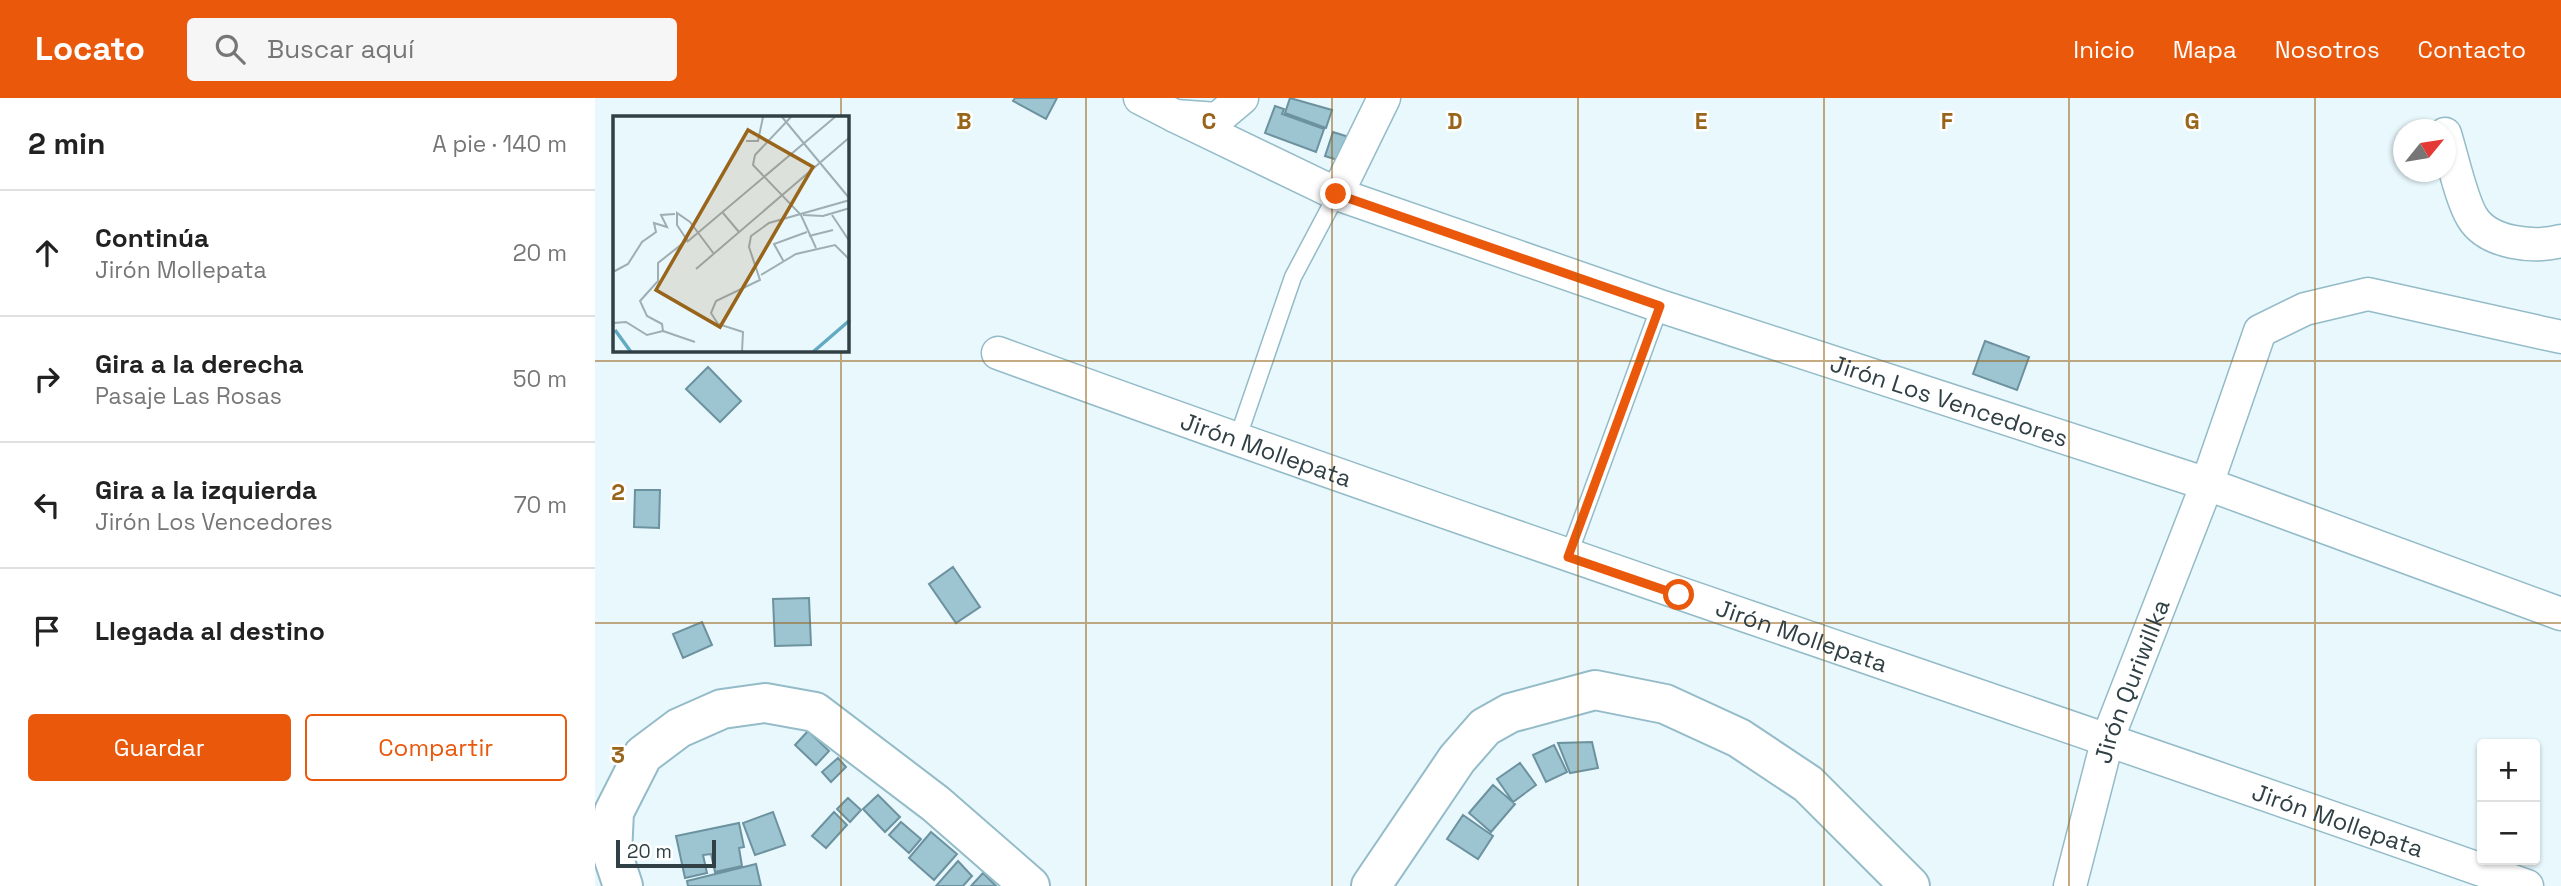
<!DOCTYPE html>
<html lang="es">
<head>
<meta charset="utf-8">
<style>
  body { margin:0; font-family:"Space Grotesk",sans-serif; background:#f6f6f6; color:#222 }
  .controls { position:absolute; right:21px; bottom:21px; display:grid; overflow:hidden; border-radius:7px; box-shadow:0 2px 5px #0004 }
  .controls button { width:63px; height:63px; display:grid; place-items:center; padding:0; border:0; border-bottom:2px solid #e0e0e0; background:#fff; color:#222; font:35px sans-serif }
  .compass { position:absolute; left:1798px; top:21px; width:63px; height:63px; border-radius:50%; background:#fff; box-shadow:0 2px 5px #0004; rotate:60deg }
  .scale { position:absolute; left:21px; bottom:18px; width:100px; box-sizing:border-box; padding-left:7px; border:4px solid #304045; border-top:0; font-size:19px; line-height:24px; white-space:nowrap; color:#304045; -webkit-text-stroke:5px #fff; paint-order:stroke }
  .stop { position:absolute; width:21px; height:21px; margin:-16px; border:5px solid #ea580c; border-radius:50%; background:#fff }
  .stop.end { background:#ea580c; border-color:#fff; box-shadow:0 2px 7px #0008 }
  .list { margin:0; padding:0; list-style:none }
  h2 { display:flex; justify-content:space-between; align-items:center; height:91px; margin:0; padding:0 28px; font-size:30px }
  h2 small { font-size:23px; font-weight:400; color:#767676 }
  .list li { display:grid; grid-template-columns:46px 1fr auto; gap:21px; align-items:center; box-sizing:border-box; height:126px; padding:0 28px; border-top:2px solid #e0e0e0 }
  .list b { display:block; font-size:26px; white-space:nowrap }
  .list p { margin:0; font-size:23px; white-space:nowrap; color:#767676 }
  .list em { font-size:23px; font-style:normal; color:#767676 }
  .actions { display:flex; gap:14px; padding:21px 28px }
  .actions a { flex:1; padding:16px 0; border:2px solid #ea580c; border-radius:7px; text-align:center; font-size:24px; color:#ea580c }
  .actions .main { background:#ea580c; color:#fff }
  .icon { flex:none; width:38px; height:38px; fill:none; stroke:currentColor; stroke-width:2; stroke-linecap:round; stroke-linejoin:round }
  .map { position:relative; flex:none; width:1966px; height:788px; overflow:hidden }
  header { display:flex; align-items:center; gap:42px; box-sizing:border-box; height:98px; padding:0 35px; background:#ea580c; color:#fff }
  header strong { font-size:33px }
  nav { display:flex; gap:38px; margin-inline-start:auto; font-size:24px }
  .search { width:490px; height:63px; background:#f6f6f6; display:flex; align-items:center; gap:18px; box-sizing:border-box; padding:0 24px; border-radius:7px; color:#767676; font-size:26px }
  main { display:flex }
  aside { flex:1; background:#fff }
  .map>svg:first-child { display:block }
</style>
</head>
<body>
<header>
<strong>Locato</strong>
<div class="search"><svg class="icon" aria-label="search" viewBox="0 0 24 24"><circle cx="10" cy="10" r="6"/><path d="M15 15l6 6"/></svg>Buscar aquí</div>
<nav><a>Inicio</a><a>Mapa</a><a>Nosotros</a><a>Contacto</a></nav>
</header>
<main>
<aside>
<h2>2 min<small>A pie · 140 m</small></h2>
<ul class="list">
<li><svg class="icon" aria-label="ahead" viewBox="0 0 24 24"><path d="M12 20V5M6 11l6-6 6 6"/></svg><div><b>Continúa</b><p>Jirón Mollepata</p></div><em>20 m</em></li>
<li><svg class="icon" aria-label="right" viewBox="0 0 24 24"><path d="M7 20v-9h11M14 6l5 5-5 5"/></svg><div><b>Gira a la derecha</b><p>Pasaje Las Rosas</p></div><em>50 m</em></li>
<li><svg class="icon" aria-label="left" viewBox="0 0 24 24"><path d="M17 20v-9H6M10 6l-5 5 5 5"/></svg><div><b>Gira a la izquierda</b><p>Jirón Los Vencedores</p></div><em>70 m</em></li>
<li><svg class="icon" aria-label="arrive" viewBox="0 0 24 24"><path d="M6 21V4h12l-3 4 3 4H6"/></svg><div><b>Llegada al destino</b></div></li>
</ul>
<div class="actions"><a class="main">Guardar</a><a>Compartir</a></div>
</aside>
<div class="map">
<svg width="1966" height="788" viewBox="0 0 1966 788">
  <rect width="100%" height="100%" fill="#e8f8fd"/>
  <path fill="#9dc4d1" stroke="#6d929f" stroke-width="2" d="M 420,0 L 462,0 L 451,21 L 418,3 Z
    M 695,0 L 737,12 L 731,30 L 690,15 Z
    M 680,8 L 689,11 L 687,16 L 729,31 L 721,54 L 670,35 Z
    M 738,34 L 760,41 L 752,65 L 730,58 Z
    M 1390,243 L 1434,259 L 1422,292 L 1378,276 Z
    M 113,269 L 146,303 L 125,324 L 91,291 Z
    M 40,392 L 65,392 L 64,430 L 39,429 Z
    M 358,469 L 385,509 L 361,525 L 334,486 Z
    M 214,500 L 216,547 L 180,548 L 178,501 Z
    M 107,524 L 117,547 L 88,560 L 78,536 Z
    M 213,633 L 234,653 L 221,667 L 200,647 Z
    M 997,644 L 1003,670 L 975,675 L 963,645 Z
    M 959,647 L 972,674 L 951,684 L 938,657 Z
    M 243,660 L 251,669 L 236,684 L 227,674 Z
    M 925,665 L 941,687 L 918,704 L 902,681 Z
    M 898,687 L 920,706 L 896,734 L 874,715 Z
    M 283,697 L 305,719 L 290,734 L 268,711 Z
    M 253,700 L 266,712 L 255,724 L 242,711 Z
    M 178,714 L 190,747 L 160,757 L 148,725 Z
    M 239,714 L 252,727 L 231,750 L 217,738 Z
    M 868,717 L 898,738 L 883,761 L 852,741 Z
    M 306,724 L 326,741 L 314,755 L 294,737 Z
    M 144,725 L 149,749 L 144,750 L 147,768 L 120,774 L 116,756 L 108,757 L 112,775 L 90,780 L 81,738 Z
    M 336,734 L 362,756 L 339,782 L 314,760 Z
    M 363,763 L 377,778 L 368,788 L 341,788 Z
    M 161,766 L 166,788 L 93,788 L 92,783 Z
    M 388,775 L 401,788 L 376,788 Z"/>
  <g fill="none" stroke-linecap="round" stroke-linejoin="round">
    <defs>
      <path id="lane" d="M 642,342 L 698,179 L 742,96
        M 973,459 L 1065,208"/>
      <g id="street">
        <path d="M 545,0 L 580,18 L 622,21 L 647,0"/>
        <path id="s1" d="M 580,18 L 742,96 L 1065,208 L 1612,386 L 1966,516"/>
        <path d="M 1850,36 C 1857,58 1866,101 1877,119 C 1893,146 1939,150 1966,143"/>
        <path d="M 742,96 L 789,0"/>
        <path id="s2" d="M 403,255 C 910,440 1423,608 1932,788"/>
        <path id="s3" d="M 1475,788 L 1513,640 L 1612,386 L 1665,233 L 1710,211 L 1773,196 L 1966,239"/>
      </g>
      <path id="secondary" d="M 28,788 L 17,755 L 19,714 L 48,657 L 84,630 L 127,611 L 170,605 L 220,614 L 341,706 L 435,788
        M 776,788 L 862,661 L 890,629 L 915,615 L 1000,592 L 1070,606 L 1144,640 L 1213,686 L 1315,788"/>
    </defs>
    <use href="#lane" stroke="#94bbc8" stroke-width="19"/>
    <use href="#street" stroke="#94bbc8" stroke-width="35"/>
    <use href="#secondary" stroke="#94bbc8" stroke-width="42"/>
    <use href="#lane" stroke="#fff" stroke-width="16"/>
    <use href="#street" stroke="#fff" stroke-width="32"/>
    <use href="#secondary" stroke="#fff" stroke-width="38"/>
  </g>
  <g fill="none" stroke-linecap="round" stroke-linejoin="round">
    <path stroke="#ea580c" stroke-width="9" d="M 741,96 L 1065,208 L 973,459 L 1084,497"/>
  </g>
  <path fill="none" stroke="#98651a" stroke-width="2" stroke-opacity="0.55" d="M 246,0 L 246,19M 491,0 L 491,788M 737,0 L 737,788M 983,0 L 983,788M 1229,0 L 1229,788M 1474,0 L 1474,788M 1720,0 L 1720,788M 246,252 L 246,788M 0,263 L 1966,263M 0,525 L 1966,525"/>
  <g text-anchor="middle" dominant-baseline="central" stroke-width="5" stroke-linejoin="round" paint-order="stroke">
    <g font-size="24" fill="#304045" stroke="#fff">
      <text stroke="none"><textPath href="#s1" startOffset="826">Jirón Los Vencedores</textPath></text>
      <text stroke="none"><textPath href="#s2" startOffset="285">Jirón Mollepata</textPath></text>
      <text stroke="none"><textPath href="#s2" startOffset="852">Jirón Mollepata</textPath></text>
      <text stroke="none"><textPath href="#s3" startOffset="214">Jirón Quriwillka</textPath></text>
      <text stroke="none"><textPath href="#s2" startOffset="1419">Jirón Mollepata</textPath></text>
    </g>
  </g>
  <g transform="translate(18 18)">
    <rect width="236" height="236" fill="#e8f8fd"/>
    <path fill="none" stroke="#61aac1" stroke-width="3.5" d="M 2,214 L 18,236M 200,236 L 237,204"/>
    <path fill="none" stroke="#9eaeb3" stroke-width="2" d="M 169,1 L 237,83M 178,1 L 142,39 L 140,49 L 188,99 L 203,132M 133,25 L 145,25 L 150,1M 110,97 L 126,116M 190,99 L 210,100 L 237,92M 219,99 L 237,126M 196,120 L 220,114M 74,126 L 222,1M 171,146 L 161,128 L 194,116M 83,153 L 237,21M 0,156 L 15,148 L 29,126 L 43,116 L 41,107 L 54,111 L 48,99 L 62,98M 148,159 L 183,138 L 222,129 L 237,144M 0,207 L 13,206 L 34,219 L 50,215 L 49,208 L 34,200 L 27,185 L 45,165 L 45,147 L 74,124 L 64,109 L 64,97 L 77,106 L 101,138M 50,215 L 82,226M 129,236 L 130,216 L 105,208 L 98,197 L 103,185 L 147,164 L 136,131 L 138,120 L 156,107 L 237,84"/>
    <path fill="#98651a" fill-opacity="0.15" stroke="#98651a" stroke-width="3.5" d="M 135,14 L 200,51 L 107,211 L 43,174 Z"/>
    <rect width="236" height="236" fill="none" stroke="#304045" stroke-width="3.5"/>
  </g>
  <g font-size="23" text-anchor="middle" font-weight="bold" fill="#98651a" stroke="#fff" stroke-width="5" stroke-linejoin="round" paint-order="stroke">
    <text x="369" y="31">B</text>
    <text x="614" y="31">C</text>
    <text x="860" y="31">D</text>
    <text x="1106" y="31">E</text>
    <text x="1352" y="31">F</text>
    <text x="1597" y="31">G</text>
    <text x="23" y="402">2</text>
    <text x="23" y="665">3</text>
  </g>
</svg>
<div class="controls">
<button>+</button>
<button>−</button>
</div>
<svg class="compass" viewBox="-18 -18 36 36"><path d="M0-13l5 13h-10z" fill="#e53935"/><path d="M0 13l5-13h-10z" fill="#767676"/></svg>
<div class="scale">20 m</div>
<div class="stop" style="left:1084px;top:497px"></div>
<div class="stop end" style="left:741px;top:96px"></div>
</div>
</main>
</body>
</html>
